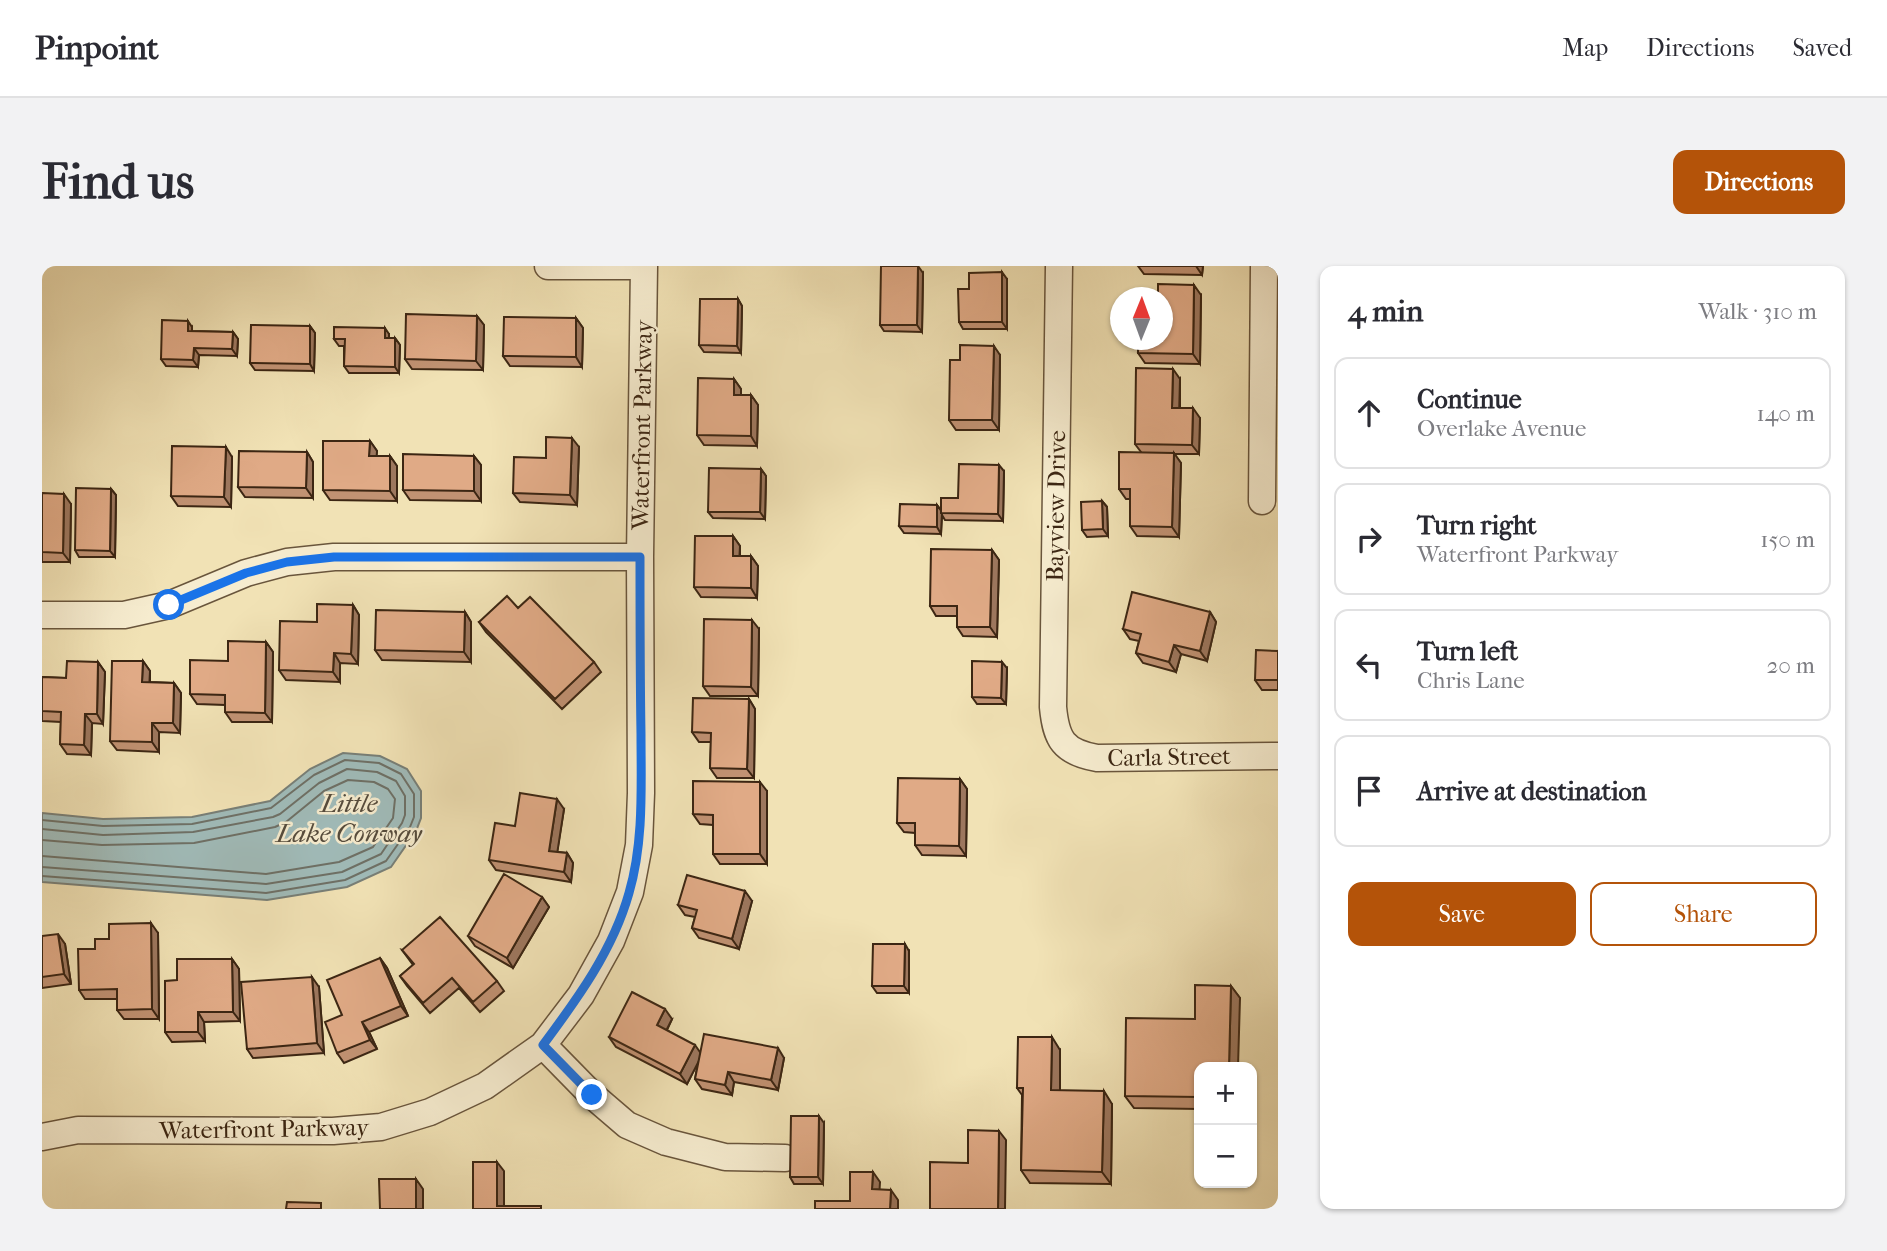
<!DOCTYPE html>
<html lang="en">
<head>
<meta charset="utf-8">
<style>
  body { margin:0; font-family:"IM FELL French Canon",serif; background:#f2f2f3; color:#2b2b33 }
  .controls { position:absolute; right:21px; bottom:21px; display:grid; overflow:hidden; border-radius:14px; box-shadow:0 2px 5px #0004 }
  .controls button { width:63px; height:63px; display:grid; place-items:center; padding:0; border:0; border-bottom:2px solid #e1e1e2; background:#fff; color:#2b2b33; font:35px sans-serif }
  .compass { position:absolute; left:1068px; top:21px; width:63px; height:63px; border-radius:50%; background:#fff; box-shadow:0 2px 5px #0004; rotate:1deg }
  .stop { position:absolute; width:21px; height:21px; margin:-16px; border:5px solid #1a73e8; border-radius:50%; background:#fff }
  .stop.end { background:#1a73e8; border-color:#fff; box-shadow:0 2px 7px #0008 }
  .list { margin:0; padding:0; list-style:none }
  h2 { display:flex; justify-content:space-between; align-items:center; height:91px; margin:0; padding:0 28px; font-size:30px }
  h2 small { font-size:23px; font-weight:400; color:#7c7c81 }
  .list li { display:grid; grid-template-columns:46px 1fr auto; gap:21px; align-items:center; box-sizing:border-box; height:112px; margin:0 14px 14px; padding:0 14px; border:2px solid #e1e1e2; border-radius:14px }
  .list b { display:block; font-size:26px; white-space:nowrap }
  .list p { margin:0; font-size:23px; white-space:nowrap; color:#7c7c81 }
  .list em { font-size:23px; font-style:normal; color:#7c7c81 }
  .actions { display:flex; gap:14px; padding:21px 28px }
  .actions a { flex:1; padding:16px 0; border:2px solid #b45309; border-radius:14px; text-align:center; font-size:24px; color:#b45309 }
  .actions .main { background:#b45309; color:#fff }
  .icon { flex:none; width:38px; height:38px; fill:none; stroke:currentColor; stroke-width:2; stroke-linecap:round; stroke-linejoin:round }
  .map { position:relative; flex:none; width:1236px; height:943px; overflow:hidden; border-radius:14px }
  header { display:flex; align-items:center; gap:42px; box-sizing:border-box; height:98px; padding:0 35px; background:#fff; border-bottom:2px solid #e1e1e2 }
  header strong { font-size:33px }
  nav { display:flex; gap:38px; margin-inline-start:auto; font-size:24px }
  .intro { display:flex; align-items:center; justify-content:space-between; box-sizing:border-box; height:168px; padding:0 42px }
  h1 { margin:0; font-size:49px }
  .button { padding:18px 32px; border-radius:14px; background:#b45309; color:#fff; font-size:24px; font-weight:700 }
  main { display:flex; gap:42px; padding:0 42px }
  aside { flex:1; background:#fff; border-radius:14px; box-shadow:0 2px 5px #0004 }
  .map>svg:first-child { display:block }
</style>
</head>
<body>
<header>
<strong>Pinpoint</strong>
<nav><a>Map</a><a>Directions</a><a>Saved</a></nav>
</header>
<div class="intro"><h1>Find us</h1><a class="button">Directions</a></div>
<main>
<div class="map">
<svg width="1236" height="943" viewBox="0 0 1236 943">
  <rect width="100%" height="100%" fill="#f1e2b5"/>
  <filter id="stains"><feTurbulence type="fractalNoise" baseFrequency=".00286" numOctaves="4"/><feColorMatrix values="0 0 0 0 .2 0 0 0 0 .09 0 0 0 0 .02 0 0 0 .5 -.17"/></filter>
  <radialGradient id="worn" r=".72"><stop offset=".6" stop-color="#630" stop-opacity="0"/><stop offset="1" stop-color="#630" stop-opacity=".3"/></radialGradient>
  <path fill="#a0bbb9" stroke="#787f77" stroke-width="2" d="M 301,487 L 338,490 L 365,503 L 379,525 L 379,552 L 374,565 L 349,601 L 305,621 L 225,634 L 0,616 L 0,547 L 61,553 L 150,551 L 228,535 L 268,503 Z"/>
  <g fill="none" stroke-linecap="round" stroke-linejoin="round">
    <path stroke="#6e7066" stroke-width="2" d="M 0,554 L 61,560 L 150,558 L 229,542 L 272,509 L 303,494 L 337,497 L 359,508 L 372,528 L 372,551 L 368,561 L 344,595 L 303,614 L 224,627 L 0,610
      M 0,563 L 61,569 L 151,566 L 231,551 L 238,548 L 277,517 L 305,503 L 335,506 L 354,515 L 363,530 L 363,549 L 360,557 L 339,588 L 300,606 L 224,618 L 0,601
      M 0,574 L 60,579 L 152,577 L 233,561 L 244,556 L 282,525 L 306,514 L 332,516 L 346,523 L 353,533 L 351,552 L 331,581 L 297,596 L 224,608 L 0,590"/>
    <defs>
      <path id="street" d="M 506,0 L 602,0
        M 1017,0 L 1011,441 C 1014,473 1021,486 1055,492 L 1236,490
        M 1220,235 L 1222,0
        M 0,349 L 82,349 L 127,339 L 204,307 L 245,296 L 292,291 L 598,291
        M 501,779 L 550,829 L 585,859 L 624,876 L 683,891 L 743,892
        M 0,871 L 36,864 L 291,865 L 339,861 L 388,846 L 443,820 L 501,779 L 539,729 L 569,675 L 588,626 L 597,579 L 599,527 L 598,291 L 602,0"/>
    </defs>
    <use href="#street" stroke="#69553c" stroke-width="29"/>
    <use href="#street" stroke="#f6eccf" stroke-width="26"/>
  </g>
  <path fill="#c19273" stroke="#3c2613" stroke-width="2" d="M 1096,0 L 1161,0 L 1160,9 L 1102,8 Z
    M 881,7 L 880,66 L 842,65 L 838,59 Z
    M 965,13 L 965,63 L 921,63 L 917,56 L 927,23 Z
    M 1159,29 L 1158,98 L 1103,97 L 1096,87 Z
    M 696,33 L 700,40 L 699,87 L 662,86 L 657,79 Z
    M 435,50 L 442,59 L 441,104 L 370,103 L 363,93 Z
    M 534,52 L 541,62 L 540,101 L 468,100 L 461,90 Z
    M 268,60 L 273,67 L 272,105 L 213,104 L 208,97 Z
    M 150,61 L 150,65 L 191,66 L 196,73 L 195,90 L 157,89 L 156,101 L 124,100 L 119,93 Z
    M 347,68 L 347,72 L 353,72 L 358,79 L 357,107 L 307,107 L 302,100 L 302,80 L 297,80 L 292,73 Z
    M 958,89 L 957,164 L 914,164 L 907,154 L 918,94 Z
    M 692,113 L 699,123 L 699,129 L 709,129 L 716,139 L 715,180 L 662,179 L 655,169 Z
    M 1138,113 L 1138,142 L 1158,152 L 1157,188 L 1132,188 L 1139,197 L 1137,271 L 1095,270 L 1088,260 L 1088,233 L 1084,233 L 1077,223 L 1099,186 L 1093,178 Z
    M 328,175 L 335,185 L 334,190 L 348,190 L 355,200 L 355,235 L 288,234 L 281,224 Z
    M 537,181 L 535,239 L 478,236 L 471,227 L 504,192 Z
    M 265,186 L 271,196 L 271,232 L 203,231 L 196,221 Z
    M 432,190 L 439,199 L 439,235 L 368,234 L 361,224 Z
    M 190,191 L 189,241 L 136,240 L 129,230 Z
    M 719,203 L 724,210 L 723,253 L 671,252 L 666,246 Z
    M 962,205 L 961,255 L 903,254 L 900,249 L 899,268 L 862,267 L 857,260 L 895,239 L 899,244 Z
    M 69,223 L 74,229 L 73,291 L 37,291 L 33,284 Z
    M 0,227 L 29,238 L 28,296 L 0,296 Z
    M 1060,235 L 1065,241 L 1066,270 L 1045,271 L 1040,264 Z
    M 691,270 L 698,280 L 698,290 L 709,290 L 716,300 L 715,332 L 659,331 L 652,321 Z
    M 950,284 L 957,294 L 955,371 L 921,370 L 915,361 L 915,350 L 894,350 L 888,340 Z
    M 311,339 L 317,349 L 316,398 L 298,397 L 298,416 L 244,414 L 237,404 L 275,356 Z
    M 476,342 L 552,396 L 559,406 L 520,443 L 444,366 L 437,356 Z
    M 423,346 L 429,356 L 429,396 L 340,394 L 333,384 Z
    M 1168,346 L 1174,356 L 1165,395 L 1139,388 L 1134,406 L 1101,397 L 1094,387 L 1097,375 L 1088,373 L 1081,363 Z
    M 717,363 L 716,430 L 668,430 L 661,420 Z
    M 224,376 L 231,386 L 230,456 L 190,456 L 183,446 L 183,439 L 155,438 L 148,428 L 186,395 Z
    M 1236,385 L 1236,424 L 1220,424 L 1213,414 Z
    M 101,395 L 108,405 L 108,416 L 132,417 L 139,427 L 138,467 L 117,466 L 117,486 L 75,484 L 68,475 Z
    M 56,396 L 63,406 L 61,458 L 50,457 L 49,489 L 25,488 L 18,478 L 19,456 L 0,455 L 0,411 L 24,412 Z
    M 965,402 L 964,438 L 935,438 L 930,431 Z
    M 707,433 L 713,443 L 712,512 L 675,512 L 668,502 L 669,476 L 657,476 L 650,466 Z
    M 918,513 L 925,523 L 924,590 L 880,589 L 873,579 L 873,567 L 862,566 L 855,557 Z
    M 725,525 L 725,598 L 678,598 L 671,588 L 671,559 L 658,558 L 651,548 Z
    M 522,543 L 515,586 L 525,587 L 531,597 L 529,616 L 454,604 L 447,594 L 473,560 Z
    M 500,631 L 507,641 L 471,702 L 433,680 L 426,670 Z
    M 710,635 L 697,683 L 657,672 L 650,662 L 653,651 L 643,649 L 636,639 Z
    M 116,667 L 117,753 L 82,753 L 75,744 L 75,733 L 43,733 L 37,724 L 53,683 L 67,673 Z
    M 0,670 L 23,678 L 29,718 L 0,722 Z
    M 360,684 L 455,715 L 462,725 L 438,746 L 417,722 L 388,747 L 365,720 L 358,710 L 371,699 Z
    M 867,685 L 867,727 L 835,727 L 830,720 Z
    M 338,692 L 345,702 L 366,750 L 327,766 L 335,783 L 302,797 L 295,787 L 300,749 Z
    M 190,693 L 197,703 L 198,755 L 162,756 L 163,775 L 130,776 L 123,766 L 135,714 Z
    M 1189,720 L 1198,732 L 1157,801 L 1157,843 L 1092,842 L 1083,830 L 1153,753 Z
    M 277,721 L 282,787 L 211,792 L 205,783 Z
    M 630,753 L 625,764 L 658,786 L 742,792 L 736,824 L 692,816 L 690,829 L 660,823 L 653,813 L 656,796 L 645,818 L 574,781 L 567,771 Z
    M 1018,784 L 1018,825 L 1070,838 L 1069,918 L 988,917 L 979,904 L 980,829 L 975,822 Z
    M 782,857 L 781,918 L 752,918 L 748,911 Z"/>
  <path fill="#9d775e" stroke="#3c2613" stroke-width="2" d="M 876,0 L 881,7 L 880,66 L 875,59 Z
    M 1154,0 L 1161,0 L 1160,9 Z
    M 960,6 L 965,13 L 965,63 L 960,56 Z
    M 1152,19 L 1159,29 L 1158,98 L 1151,88 Z
    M 696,33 L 700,40 L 699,87 L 695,80 Z
    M 435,50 L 442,59 L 441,104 L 434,95 Z
    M 534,52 L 541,62 L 540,101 L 534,91 Z
    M 146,55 L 150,61 L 150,72 L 146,65 Z
    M 268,60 L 273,67 L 272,105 L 268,98 Z
    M 343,62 L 347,68 L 347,79 L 343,72 Z
    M 191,66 L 196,73 L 195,90 L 190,83 Z
    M 353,72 L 358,79 L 357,107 L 353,101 Z
    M 952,80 L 958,89 L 957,164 L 950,154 Z
    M 152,82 L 157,89 L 156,101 L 151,94 Z
    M 1131,103 L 1138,113 L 1137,152 L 1130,142 Z
    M 692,113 L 699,123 L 699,139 L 692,129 Z
    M 709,129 L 716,139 L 715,180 L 709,170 Z
    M 1151,142 L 1158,152 L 1157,188 L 1150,179 Z
    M 530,172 L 537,181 L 535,239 L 528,229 Z
    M 328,175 L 335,185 L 334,200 L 327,190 Z
    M 184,181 L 190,191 L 189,241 L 182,231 Z
    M 265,186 L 271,196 L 271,232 L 264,222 Z
    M 1132,187 L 1139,197 L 1137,271 L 1130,261 Z
    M 348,190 L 355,200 L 355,235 L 348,225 Z
    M 432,190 L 439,199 L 439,235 L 432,225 Z
    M 957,199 L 962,205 L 961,255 L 956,248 Z
    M 719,203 L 724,210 L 723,253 L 718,246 Z
    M 69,223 L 74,229 L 73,291 L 68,285 Z
    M 22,228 L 29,238 L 28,296 L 21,287 Z
    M 1060,235 L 1065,241 L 1066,270 L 1061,263 Z
    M 895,239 L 900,246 L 899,268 L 895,261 Z
    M 691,270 L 698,280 L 697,299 L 691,290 Z
    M 950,284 L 957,294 L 955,371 L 948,361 Z
    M 709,290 L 716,300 L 715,332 L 709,322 Z
    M 311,339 L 317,349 L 316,398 L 309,388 Z
    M 423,346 L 429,356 L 429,396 L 422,386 Z
    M 1168,346 L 1174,356 L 1165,395 L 1158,385 Z
    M 710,354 L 717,363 L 716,430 L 709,421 Z
    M 224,376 L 231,386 L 230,456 L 223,447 Z
    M 1132,379 L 1139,388 L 1134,406 L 1127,396 Z
    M 292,387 L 298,397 L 298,416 L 291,406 Z
    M 101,395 L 108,405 L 107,426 L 100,416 Z
    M 56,396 L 63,406 L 61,458 L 55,448 Z
    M 960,396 L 965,402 L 964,438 L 959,432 Z
    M 132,417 L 139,427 L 138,467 L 131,457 Z
    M 707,433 L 713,443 L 712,512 L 705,503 Z
    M 43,448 L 50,457 L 49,489 L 42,479 Z
    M 110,457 L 117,466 L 117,486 L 110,476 Z
    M 918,513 L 925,523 L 924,590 L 917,580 Z
    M 718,516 L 725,525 L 725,598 L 718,588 Z
    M 515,533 L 522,543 L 514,595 L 507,585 Z
    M 525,587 L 531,597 L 529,616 L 522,606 Z
    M 703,625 L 710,635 L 697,683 L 690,673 Z
    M 500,631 L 507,641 L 471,702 L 465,692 Z
    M 109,657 L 116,667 L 117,753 L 110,743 Z
    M 16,668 L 23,678 L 29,718 L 22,708 Z
    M 863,678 L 867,685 L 867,727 L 862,720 Z
    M 338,692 L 345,702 L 366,750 L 359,740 Z
    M 190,693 L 197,703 L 198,755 L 191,746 Z
    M 270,711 L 277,721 L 282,787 L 275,777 Z
    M 1189,720 L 1198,732 L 1196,801 L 1187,801 Z
    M 623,743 L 630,753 L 622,769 L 615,759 Z
    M 156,746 L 162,756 L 163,775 L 156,766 Z
    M 320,756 L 327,766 L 335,783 L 328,774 Z
    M 1010,771 L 1018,784 L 1018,837 L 1009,824 Z
    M 653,779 L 660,789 L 645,818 L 638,808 Z
    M 736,782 L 742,792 L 736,824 L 729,814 Z
    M 686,806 L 692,816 L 690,829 L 683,819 Z
    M 1062,825 L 1070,838 L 1069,918 L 1060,906 Z
    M 777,850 L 782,857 L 781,918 L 776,911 Z
    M 957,865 L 964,874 L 963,943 L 956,943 Z
    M 455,896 L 462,905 L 462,943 L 455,940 Z
    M 831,906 L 838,916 L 837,933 L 830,923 Z
    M 374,913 L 381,923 L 381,943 L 374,943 Z
    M 849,924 L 856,934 L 856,943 L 848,943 Z"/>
  <path fill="#e0aa86" stroke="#3c2613" stroke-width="2" d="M 839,0 L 876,0 L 875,59 L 838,59 Z
    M 960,6 L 960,56 L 917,56 L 916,23 L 927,23 L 927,7 Z
    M 1116,18 L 1152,19 L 1151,88 L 1096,87 L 1096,74 L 1121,74 L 1121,32 L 1116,32 Z
    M 658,33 L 696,33 L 695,80 L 657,79 Z
    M 364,48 L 435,50 L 434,95 L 363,93 Z
    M 462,51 L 534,52 L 534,91 L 461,90 Z
    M 120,54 L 146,55 L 146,65 L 191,66 L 190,83 L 152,82 L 151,94 L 119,93 Z
    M 209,59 L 268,60 L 268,98 L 208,97 Z
    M 292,61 L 343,62 L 343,72 L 353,72 L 353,101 L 302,100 L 303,73 L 292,73 Z
    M 918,79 L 952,80 L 950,154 L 907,154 L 908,94 L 918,94 Z
    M 1094,102 L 1131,103 L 1130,142 L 1151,142 L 1150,179 L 1093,178 Z
    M 656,112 L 692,113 L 692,129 L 709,129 L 709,170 L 655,169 Z
    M 504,171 L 530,172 L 528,229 L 471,227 L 472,191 L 504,192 Z
    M 281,175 L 328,175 L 327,190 L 348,190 L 348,225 L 281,224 Z
    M 130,180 L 184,181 L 182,231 L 129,230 Z
    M 197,185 L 265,186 L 264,222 L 196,221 Z
    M 1077,186 L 1132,187 L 1130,261 L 1088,260 L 1088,223 L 1077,223 Z
    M 361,188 L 432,190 L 432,225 L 361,224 Z
    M 917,198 L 957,199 L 956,248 L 899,247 L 899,232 L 916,232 Z
    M 667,202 L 719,203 L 718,246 L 666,246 Z
    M 34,222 L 69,223 L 68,285 L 33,284 Z
    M 0,227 L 22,228 L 21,287 L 0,286 Z
    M 1060,235 L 1061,263 L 1040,264 L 1039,236 Z
    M 858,238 L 895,239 L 895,261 L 857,260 Z
    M 653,270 L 691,270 L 691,290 L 709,290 L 709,322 L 652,321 Z
    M 889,283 L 950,284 L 948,361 L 915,361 L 915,340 L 888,340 Z
    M 1090,326 L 1168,346 L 1158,385 L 1132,379 L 1127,396 L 1094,387 L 1099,368 L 1081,363 Z
    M 465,330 L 476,342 L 488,331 L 552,396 L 513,433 L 437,356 Z
    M 275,338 L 311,339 L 309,388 L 292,387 L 291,406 L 237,404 L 238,355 L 275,356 Z
    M 334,344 L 423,346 L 422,386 L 333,384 Z
    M 662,353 L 710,354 L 709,421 L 661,420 Z
    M 186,375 L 224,376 L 223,447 L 183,446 L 183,429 L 148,428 L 148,394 L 186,395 Z
    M 1214,384 L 1236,385 L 1236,414 L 1213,414 Z
    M 25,395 L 56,396 L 55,448 L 43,448 L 42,479 L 18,478 L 19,446 L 0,445 L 0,411 L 24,412 Z
    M 70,395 L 101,395 L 100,416 L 132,417 L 131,457 L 110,457 L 110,476 L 68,475 Z
    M 930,395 L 960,396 L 959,432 L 930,431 Z
    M 651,432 L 707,433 L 705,503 L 668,502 L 669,467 L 650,466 Z
    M 856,512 L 918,513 L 917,580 L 873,579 L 873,557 L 855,557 Z
    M 651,515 L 718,516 L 718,588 L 671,588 L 671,549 L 651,548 Z
    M 478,527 L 515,533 L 507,585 L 525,587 L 522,606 L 447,594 L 453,557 L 473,560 Z
    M 462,608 L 500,631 L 465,692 L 426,670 Z
    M 645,609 L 703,625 L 690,673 L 650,662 L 655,644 L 636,639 Z
    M 398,651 L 455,715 L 431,736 L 410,712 L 381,737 L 358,710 L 372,698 L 360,684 Z
    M 109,657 L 110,743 L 75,744 L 75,723 L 37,724 L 36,683 L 53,683 L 53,673 L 67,673 L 67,658 Z
    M 16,668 L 22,708 L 0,711 L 0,670 Z
    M 831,678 L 863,678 L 862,720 L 830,720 Z
    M 338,692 L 359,740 L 320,756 L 328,774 L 295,787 L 283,756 L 300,749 L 285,714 Z
    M 135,693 L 190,693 L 191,746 L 156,746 L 156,766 L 123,766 L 123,715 L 135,714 Z
    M 270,711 L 275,777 L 205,783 L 199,716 Z
    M 1153,719 L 1189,720 L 1187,801 L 1157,801 L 1157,831 L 1083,830 L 1084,752 L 1153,753 Z
    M 590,726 L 623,743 L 615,759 L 653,779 L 638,808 L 567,771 Z
    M 662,768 L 736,782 L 729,814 L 686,806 L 683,819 L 653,813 Z
    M 976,771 L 1010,771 L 1009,824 L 1062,825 L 1060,906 L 979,904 L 981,822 L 975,822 Z
    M 749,850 L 777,850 L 776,911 L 748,911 Z
    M 926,864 L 957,865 L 956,943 L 888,943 L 888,896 L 926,897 Z
    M 431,896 L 455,896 L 455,940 L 499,940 L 499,943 L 431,943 Z
    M 808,906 L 831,906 L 830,923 L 849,924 L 848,943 L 773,943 L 773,935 L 808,935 Z
    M 337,913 L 374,913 L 374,943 L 338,943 Z
    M 245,936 L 279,937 L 279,943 L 244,943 Z"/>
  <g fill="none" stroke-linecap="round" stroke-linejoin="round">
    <path stroke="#1a73e8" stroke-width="9" d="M 127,339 L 204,307 L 245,296 L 292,291 L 598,291 C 598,350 598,409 599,468 C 599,520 602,576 587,627 C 571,684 536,732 501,779 L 550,829"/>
  </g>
  <g text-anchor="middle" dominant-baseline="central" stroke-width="5" stroke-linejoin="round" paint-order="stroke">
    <g font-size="24" fill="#3c2613" stroke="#f6eccf">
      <text transform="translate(600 159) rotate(-89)">Waterfront Parkway</text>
      <text transform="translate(1014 240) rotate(-89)">Bayview Drive</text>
      <text transform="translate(1127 491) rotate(-1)">Carla Street</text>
      <text transform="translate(222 863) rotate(-1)">Waterfront Parkway</text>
    </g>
    <g font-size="26" font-style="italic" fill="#554b3c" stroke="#f6eccf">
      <text x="307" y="537">Little<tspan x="307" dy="30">Lake Conway</tspan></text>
    </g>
  </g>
  <rect width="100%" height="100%" filter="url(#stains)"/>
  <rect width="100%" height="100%" fill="url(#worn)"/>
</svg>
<div class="controls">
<button>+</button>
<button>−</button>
</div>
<svg class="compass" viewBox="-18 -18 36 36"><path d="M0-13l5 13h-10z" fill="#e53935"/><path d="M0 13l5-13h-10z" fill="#7c7c81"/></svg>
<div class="stop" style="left:127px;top:339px"></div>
<div class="stop end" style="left:550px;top:829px"></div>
</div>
<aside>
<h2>4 min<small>Walk · 310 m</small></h2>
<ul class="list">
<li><svg class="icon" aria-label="ahead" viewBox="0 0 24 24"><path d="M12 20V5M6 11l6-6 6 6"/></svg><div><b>Continue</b><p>Overlake Avenue</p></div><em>140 m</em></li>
<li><svg class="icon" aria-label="right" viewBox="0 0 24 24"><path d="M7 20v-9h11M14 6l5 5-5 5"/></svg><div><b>Turn right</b><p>Waterfront Parkway</p></div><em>150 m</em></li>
<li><svg class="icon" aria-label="left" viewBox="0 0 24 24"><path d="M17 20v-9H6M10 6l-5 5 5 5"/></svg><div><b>Turn left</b><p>Chris Lane</p></div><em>20 m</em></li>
<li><svg class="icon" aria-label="arrive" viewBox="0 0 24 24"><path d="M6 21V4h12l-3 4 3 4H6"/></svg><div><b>Arrive at destination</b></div></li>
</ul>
<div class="actions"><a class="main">Save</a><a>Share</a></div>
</aside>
</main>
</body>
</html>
